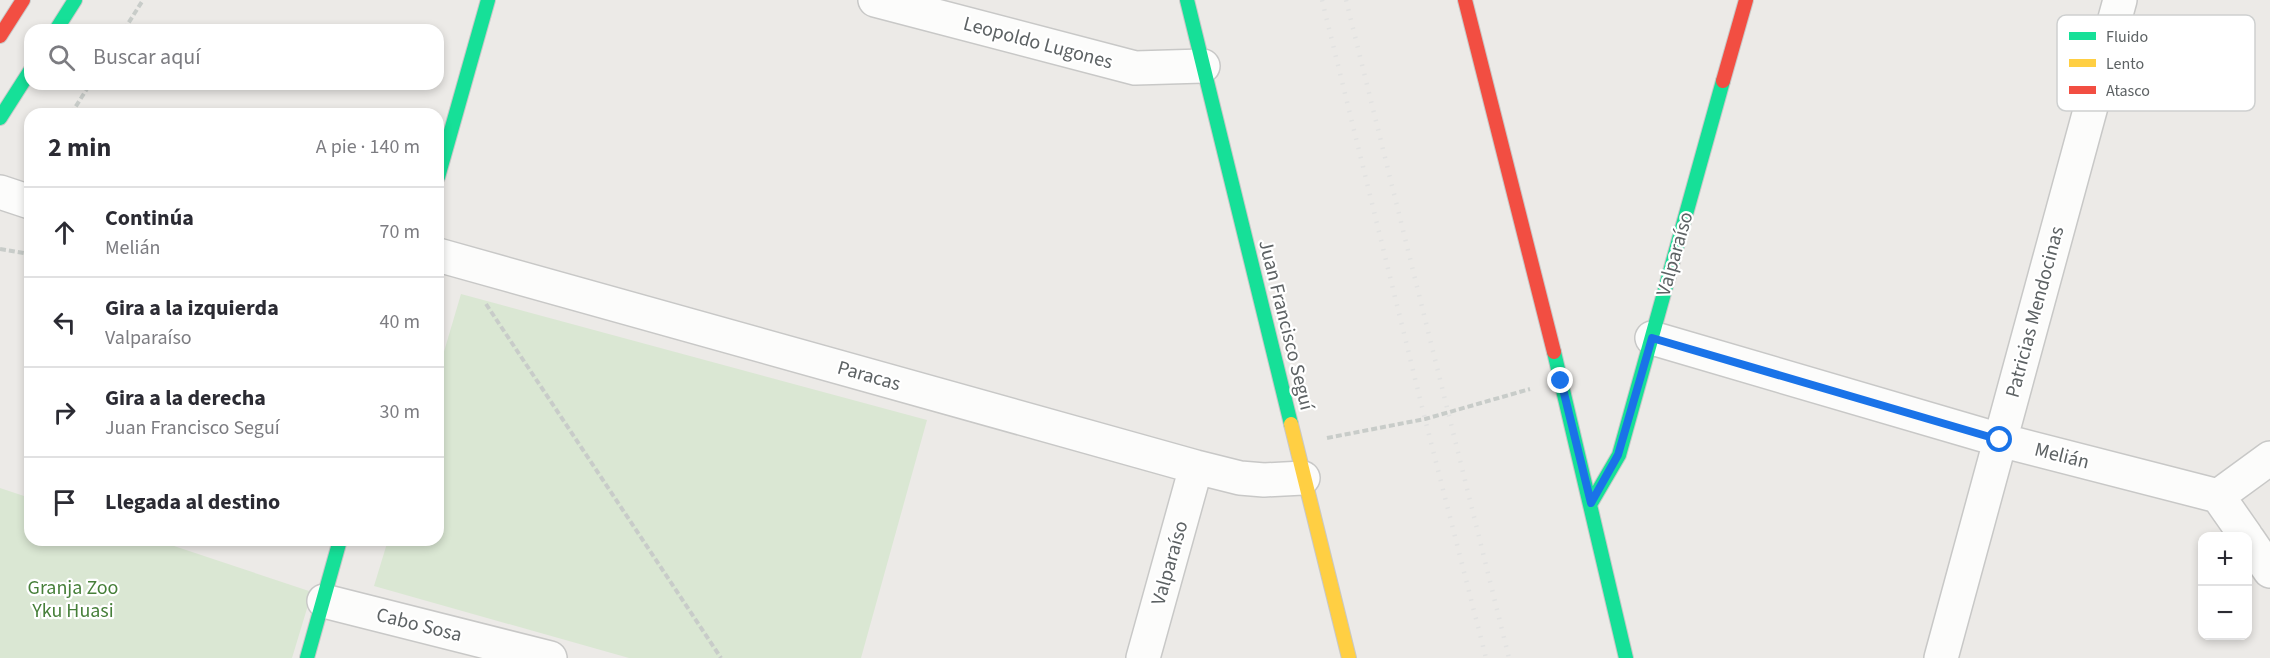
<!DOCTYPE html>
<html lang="es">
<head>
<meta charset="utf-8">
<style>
  body { margin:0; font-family:"Source Sans 3",sans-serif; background:#f7f7f7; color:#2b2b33 }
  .controls { position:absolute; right:18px; bottom:18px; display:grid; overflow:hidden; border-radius:12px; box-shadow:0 3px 9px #0003 }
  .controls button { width:54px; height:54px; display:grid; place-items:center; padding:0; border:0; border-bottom:2px solid #e1e1e2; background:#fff; color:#2b2b33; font:30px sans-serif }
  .stop { position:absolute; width:18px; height:18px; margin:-14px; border:4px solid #1a73e8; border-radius:50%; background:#fff }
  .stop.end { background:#1a73e8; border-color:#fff; box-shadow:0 2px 6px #0008 }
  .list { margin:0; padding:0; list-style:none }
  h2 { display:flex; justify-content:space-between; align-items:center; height:78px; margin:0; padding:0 24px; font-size:26px }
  h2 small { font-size:20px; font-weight:400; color:#7c7c81 }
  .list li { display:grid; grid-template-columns:39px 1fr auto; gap:18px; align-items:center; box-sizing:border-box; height:90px; padding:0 24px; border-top:2px solid #e1e1e2 }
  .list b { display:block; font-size:22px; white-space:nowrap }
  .list p { margin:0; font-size:20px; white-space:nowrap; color:#7c7c81 }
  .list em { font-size:20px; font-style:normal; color:#7c7c81 }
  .icon { flex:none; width:33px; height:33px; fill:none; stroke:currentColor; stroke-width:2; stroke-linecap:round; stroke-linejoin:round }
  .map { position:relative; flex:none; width:2270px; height:658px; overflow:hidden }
  .search { position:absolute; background:#fff; box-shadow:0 3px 9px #0003; left:24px; top:24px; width:420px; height:66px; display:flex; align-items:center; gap:15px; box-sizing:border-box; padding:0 21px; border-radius:18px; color:#7c7c81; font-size:22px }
  .panel { position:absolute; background:#fff; box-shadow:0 3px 9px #0003; left:24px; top:108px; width:420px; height:438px; border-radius:18px }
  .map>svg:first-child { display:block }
</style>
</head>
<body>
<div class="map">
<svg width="2270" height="658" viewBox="0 0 2270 658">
  <rect width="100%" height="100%" fill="#eceae7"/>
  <path fill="#dae7d3" d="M 461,294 L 927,420 L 861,658 L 629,658 L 374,586 L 388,540 L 438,540 L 438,372 Z
    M 0,488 L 30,498 L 30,540 L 156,540 L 312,592 L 292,658 L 0,658 Z"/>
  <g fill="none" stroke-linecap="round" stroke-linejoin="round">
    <defs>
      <path id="street" d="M 875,0 L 1135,68 L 1203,66
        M 0,192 L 30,202
        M 438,255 L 1196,467 L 1240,478 L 1264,480 L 1303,478
        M 1652,338 L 2000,440 L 2218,496 L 2246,536
        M 2218,496 L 2270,458
        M 2248,539 L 2270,571
        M 324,601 L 550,658
        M 1143,658 L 1196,467
        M 1941,658 L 2120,0"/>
      <path id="fast" d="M 1187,0 L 1291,424
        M 56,30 L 75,0
        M 0,118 L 30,71
        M 438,177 L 488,0
        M 1554,352 L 1626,658
        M 1591,503 L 1619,455 L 1723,81
        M 307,658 L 340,540"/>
      <path id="slow" d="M 1291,424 L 1349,658"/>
      <path id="jam" d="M 1465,0 L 1554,352
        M 0,36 L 23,0
        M 1723,81 L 1746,0"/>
    </defs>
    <use href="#street" stroke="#c8c8c7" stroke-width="36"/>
    <use href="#fast" stroke="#c8c8c7" stroke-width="16"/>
    <use href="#slow" stroke="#c8c8c7" stroke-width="16"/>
    <use href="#jam" stroke="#c8c8c7" stroke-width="16"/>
    <path stroke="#c8ccc9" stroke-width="4" stroke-dasharray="6 3" stroke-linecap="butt" d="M 124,30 L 143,0
      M 71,114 L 90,84
      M 0,249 L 30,254
      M 486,304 L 721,658
      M 1327,438 L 1425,419 L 1530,389"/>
    <use href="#street" stroke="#fcfcfb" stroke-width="33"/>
    <use href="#fast" stroke="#16e098" stroke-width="14"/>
    <use href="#slow" stroke="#ffcf43" stroke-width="14"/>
    <use href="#jam" stroke="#f24e42" stroke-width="14"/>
    <path stroke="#e2e2e1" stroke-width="4.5" stroke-dasharray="1.5 8" stroke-linecap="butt" d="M 1322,0 L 1425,419 L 1486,658
      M 1346,0 L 1509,658"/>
  </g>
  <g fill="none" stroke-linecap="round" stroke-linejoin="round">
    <path stroke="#1a73e8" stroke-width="8" d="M 1561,381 L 1591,503 L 1618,455 L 1652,338 L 2000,440"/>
  </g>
  <g text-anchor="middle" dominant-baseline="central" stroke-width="4.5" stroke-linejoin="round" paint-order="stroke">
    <g font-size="20" fill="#5d6264" stroke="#fff">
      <text transform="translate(1038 43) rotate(15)">Leopoldo Lugones</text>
      <text transform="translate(1675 254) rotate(-74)">Valparaíso</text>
      <text transform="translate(2035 312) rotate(-75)">Patricias Mendocinas</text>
      <text transform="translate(1286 325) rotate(76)">Juan Francisco Seguí</text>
      <text transform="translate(869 376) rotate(16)">Paracas</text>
      <text transform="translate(2062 456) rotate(14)">Melián</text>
      <text transform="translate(1170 563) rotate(-74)">Valparaíso</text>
      <text transform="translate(419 625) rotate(14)">Cabo Sosa</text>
    </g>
    <g font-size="20" fill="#467f39" stroke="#fff">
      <text x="73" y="588">Granja Zoo<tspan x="73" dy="23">Yku Huasi</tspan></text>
    </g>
  </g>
  <rect x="2057" y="15" width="198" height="96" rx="9" fill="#fff" stroke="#ced0d0" stroke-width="1.5"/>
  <rect x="2069" y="32" width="27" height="8" fill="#16e098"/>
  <rect x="2069" y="59" width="27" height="8" fill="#ffcf43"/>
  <rect x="2069" y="86" width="27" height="8" fill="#f24e42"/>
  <g font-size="16" fill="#5d6264">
    <text x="2106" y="42">Fluido</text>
    <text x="2106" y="69">Lento</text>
    <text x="2106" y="96">Atasco</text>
  </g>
</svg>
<div class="controls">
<button>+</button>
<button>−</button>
</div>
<div class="stop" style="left:2000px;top:440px"></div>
<div class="stop end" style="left:1561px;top:381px"></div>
<div class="search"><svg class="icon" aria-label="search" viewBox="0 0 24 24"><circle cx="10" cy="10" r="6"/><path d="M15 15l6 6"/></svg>Buscar aquí</div>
<section class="panel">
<h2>2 min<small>A pie · 140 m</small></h2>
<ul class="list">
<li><svg class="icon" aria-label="ahead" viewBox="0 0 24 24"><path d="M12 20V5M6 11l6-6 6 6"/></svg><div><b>Continúa</b><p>Melián</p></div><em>70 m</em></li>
<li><svg class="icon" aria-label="left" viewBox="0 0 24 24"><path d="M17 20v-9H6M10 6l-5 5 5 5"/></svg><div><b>Gira a la izquierda</b><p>Valparaíso</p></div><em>40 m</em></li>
<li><svg class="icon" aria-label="right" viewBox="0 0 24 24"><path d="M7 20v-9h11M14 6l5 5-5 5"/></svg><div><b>Gira a la derecha</b><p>Juan Francisco Seguí</p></div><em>30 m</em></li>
<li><svg class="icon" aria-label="arrive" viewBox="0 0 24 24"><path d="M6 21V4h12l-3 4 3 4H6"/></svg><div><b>Llegada al destino</b></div></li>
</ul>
</section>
</div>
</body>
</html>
